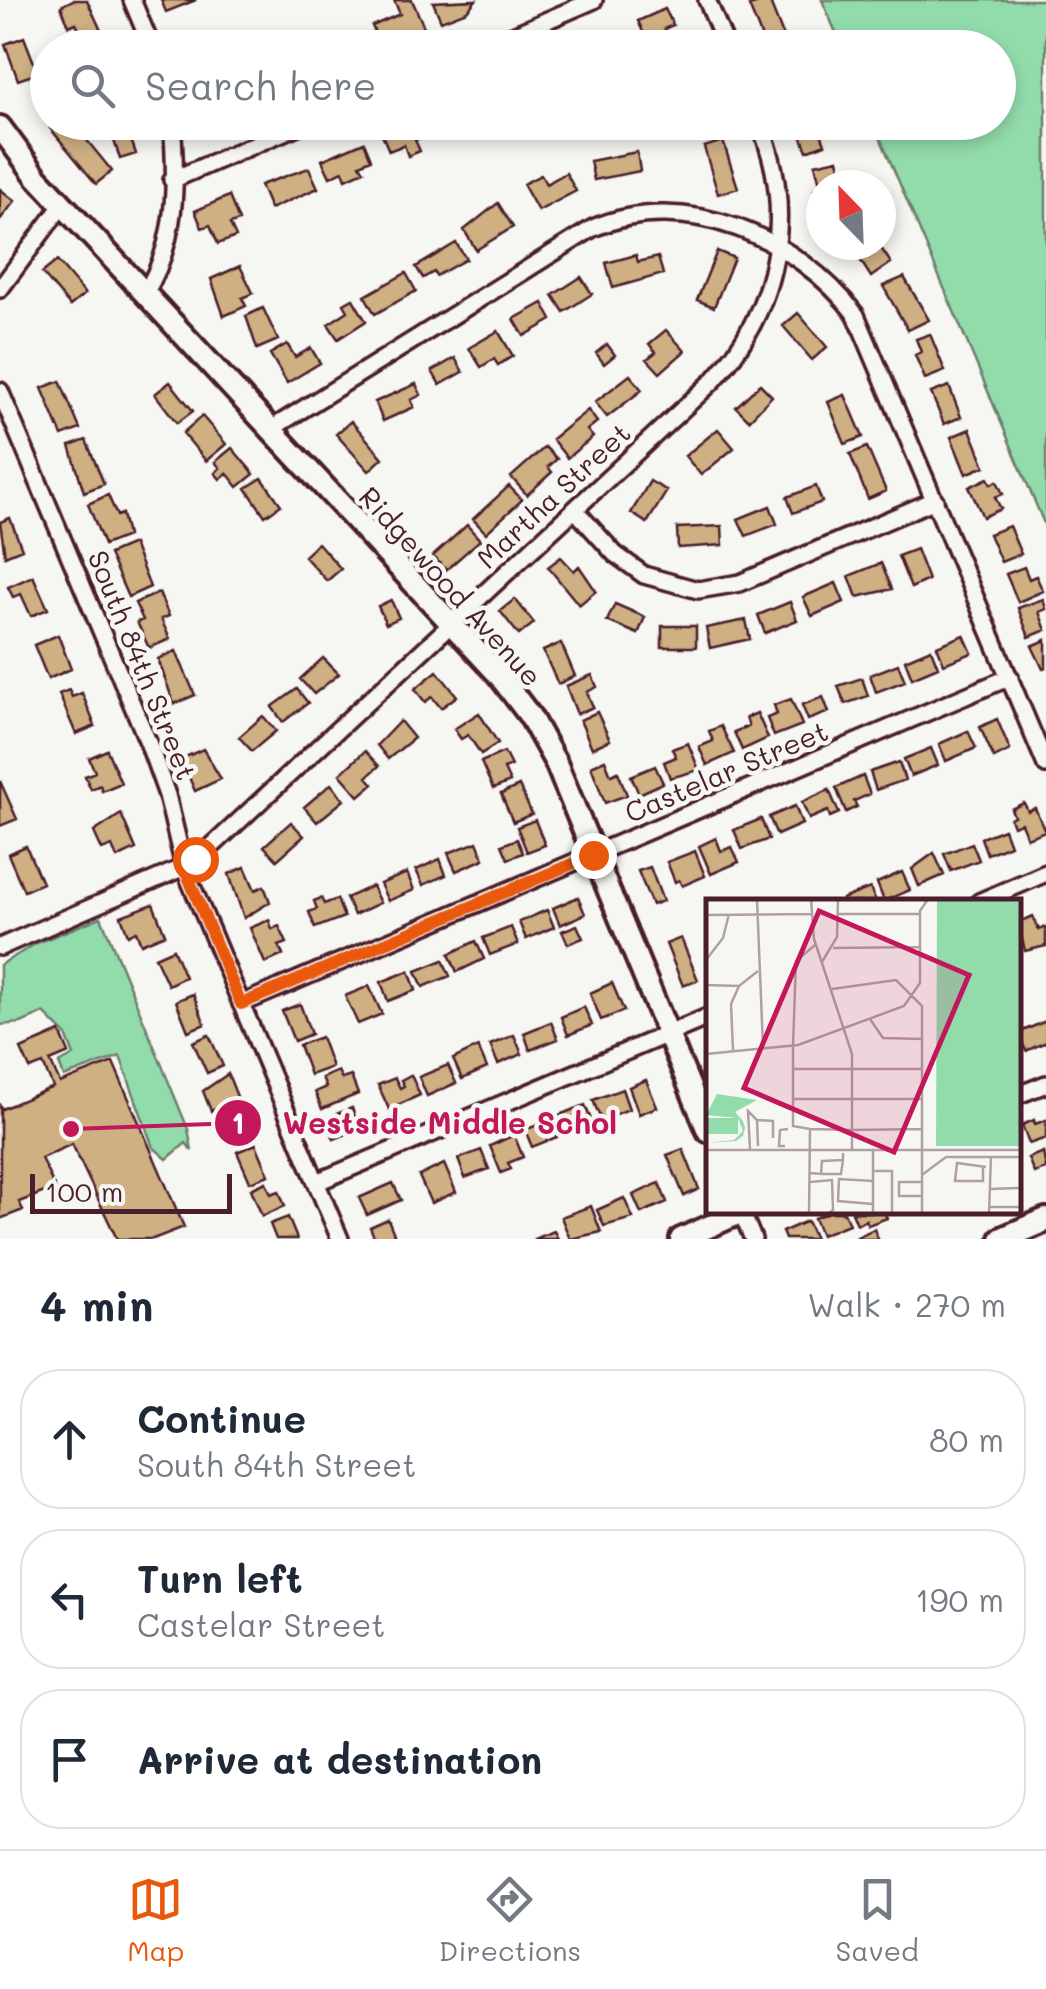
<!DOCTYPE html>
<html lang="en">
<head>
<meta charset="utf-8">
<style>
  body { margin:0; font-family:Mali,sans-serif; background:#f2f2f3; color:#1f2937 }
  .compass { position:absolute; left:806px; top:170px; width:90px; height:90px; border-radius:50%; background:#fff; box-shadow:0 5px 15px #0003; rotate:337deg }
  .scale { position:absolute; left:30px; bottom:25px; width:202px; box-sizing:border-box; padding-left:10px; border:5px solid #4a1f2b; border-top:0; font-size:28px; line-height:35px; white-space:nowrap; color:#4a1f2b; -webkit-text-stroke:8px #f6f6f2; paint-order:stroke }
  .stop { position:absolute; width:30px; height:30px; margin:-22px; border:8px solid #ea580c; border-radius:50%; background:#fff }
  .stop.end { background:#ea580c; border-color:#fff; box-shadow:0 2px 10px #0008 }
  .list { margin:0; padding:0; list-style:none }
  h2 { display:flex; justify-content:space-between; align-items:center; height:130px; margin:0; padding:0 40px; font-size:42px }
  h2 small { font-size:32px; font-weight:400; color:#747a83 }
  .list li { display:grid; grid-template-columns:65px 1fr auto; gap:30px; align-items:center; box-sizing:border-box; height:140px; margin:0 20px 20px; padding:0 20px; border:2px solid #e0e1e3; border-radius:40px }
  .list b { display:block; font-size:38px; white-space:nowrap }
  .list p { margin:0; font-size:32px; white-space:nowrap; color:#747a83 }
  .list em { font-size:32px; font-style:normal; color:#747a83 }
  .icon { flex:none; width:55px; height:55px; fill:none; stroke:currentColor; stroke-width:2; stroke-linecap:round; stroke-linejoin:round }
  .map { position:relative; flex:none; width:1046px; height:1239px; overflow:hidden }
  .search { position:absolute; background:#fff; box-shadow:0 5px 15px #0003; left:30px; right:30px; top:30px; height:110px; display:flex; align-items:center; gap:25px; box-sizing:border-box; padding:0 35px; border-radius:55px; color:#747a83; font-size:38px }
  .sheet { height:610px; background:#fff }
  nav { display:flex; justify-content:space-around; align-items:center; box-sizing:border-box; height:140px; border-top:2px solid #e0e1e3; background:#fff; font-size:28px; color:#747a83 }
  nav a { display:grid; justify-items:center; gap:5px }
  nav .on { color:#ea580c }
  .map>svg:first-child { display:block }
</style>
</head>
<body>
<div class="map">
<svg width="1046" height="1239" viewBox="0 0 1046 1239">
  <rect width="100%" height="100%" fill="#f6f6f2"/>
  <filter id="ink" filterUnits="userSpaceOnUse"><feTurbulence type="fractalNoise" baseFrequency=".01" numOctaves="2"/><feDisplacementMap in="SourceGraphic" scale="20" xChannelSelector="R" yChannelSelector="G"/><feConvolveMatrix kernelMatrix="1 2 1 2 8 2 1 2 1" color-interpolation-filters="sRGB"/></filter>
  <g filter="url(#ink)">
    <path fill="#92dcac" stroke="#6e7e6c" stroke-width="2.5" d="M 822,0 L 1046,0 L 1046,528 L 874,123 L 998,122 L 998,48 L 842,47 Z
      M 101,917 L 188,1129 L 192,1151 L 186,1143 L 167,1159 L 153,1147 L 120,1056 L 64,1077 L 59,1063 L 74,1055 L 66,1035 L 44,1013 L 21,1023 L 0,1025 L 0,965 L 37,943 Z"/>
    <path fill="#ceb083" stroke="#4a1f2b" stroke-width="2.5" d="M 73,0 L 87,0 L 104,37 L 86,45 L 76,23 L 69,26 L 61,6 Z
      M 161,0 L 196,0 L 166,12 Z
      M 394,0 L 412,0 L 424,27 L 381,46 L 372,26 L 400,14 Z
      M 476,0 L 467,11 L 441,21 L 433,2 Z
      M 769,0 L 783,35 L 764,43 L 749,6 Z
      M 665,9 L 673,25 L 664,29 L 672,47 L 650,47 L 638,21 Z
      M 361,34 L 367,48 L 330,48 Z
      M 24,37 L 38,73 L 18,80 L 5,44 Z
      M 56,122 L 72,122 L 112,171 L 96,184 L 50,128 Z
      M 108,122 L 132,122 L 127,128 L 136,154 L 120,159 Z
      M 405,122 L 428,122 L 432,133 L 415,140 L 420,151 L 408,156 L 404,145 L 389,151 L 381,132 Z
      M 796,122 L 817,122 L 825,144 L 807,151 Z
      M 723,141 L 738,188 L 718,194 L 704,147 Z
      M 364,142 L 371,159 L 360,164 L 364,171 L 346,179 L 343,171 L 330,177 L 322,160 Z
      M 637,152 L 640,171 L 594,180 L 590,161 Z
      M 838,159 L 844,185 L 821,185 L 821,215 L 819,216 L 814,190 L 821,188 L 815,164 Z
      M 309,168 L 318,188 L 270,209 L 260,185 Z
      M 566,173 L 576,191 L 538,211 L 523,184 L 541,175 L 546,184 Z
      M 0,189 L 15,201 L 0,220 Z
      M 229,196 L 239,221 L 230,224 L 236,237 L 218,244 L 210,225 L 202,228 L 195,211 Z
      M 498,203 L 513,227 L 476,250 L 464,230 Z
      M 456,243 L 466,259 L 436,276 L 434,272 L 423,278 L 416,267 Z
      M 843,245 L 879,245 L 891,263 L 871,277 L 851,246 L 846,249 Z
      M 717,251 L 734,258 L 714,307 L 697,300 Z
      M 636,255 L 638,262 L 658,257 L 663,274 L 613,288 L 606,263 Z
      M 57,261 L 85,294 L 70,306 L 42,273 Z
      M 240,266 L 253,293 L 242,298 L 246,306 L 224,316 L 211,279 Z
      M 406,273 L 416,291 L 375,314 L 365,296 Z
      M 581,277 L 592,294 L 564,312 L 553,295 Z
      M 904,277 L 929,320 L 908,330 L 883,286 Z
      M 353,299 L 366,321 L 338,339 L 328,324 L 348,311 L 344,304 Z
      M 543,303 L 552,320 L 524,336 L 514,319 Z
      M 263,308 L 278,340 L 257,349 L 246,316 Z
      M 798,313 L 827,347 L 812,360 L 783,326 Z
      M 666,330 L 685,351 L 660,373 L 647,359 L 656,352 L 649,344 Z
      M 498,331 L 513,356 L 498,365 L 494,359 L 481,367 L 469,348 Z
      M 930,334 L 945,371 L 925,379 L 915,355 L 921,352 L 916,339 Z
      M 287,344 L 295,357 L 311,348 L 320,363 L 287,383 L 270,354 Z
      M 607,344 L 615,355 L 604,364 L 596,353 Z
      M 455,358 L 463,372 L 440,385 L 432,371 Z
      M 630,375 L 642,390 L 607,417 L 595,402 Z
      M 60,381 L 80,429 L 62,436 L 42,388 Z
      M 170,382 L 193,411 L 177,423 L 155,394 Z
      M 416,384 L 421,395 L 411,400 L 414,407 L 383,421 L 375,402 Z
      M 760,384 L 772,396 L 749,420 L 736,407 Z
      M 949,386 L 961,417 L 944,424 L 931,393 Z
      M 845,395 L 863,437 L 845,444 L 828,402 Z
      M 588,410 L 597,422 L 587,430 L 593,437 L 567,458 L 552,439 Z
      M 202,416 L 226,444 L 206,461 L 183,433 Z
      M 351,421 L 383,458 L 369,471 L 336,434 Z
      M 718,429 L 734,448 L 701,475 L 685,456 Z
      M 970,429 L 985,466 L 966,474 L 951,437 Z
      M 86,440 L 104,484 L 84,492 L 70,446 Z
      M 545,447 L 557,459 L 548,467 L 552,472 L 527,495 L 511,477 Z
      M 867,447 L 886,491 L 868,499 L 850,454 Z
      M 232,448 L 254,474 L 238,487 L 227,473 L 220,479 L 215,473 L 220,468 L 215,462 Z
      M 262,478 L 281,505 L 265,516 L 246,488 Z
      M 988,478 L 991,484 L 997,481 L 1003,494 L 995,497 L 1001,509 L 983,517 L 969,487 Z
      M 650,481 L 667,491 L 647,523 L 631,513 Z
      M 509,486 L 522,500 L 486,533 L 473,519 Z
      M 816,486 L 822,502 L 793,513 L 787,497 Z
      M 108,495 L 117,516 L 122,514 L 127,536 L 104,545 L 88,504 Z
      M 770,506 L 777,524 L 746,536 L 738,519 Z
      M 10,518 L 22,549 L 5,556 L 0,522 Z
      M 467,525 L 480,540 L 446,570 L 433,556 Z
      M 722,526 L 723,545 L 678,548 L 677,528 Z
      M 1009,526 L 1021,554 L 1001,562 L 989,534 Z
      M 318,543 L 341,569 L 327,581 L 304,556 Z
      M 133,544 L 150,587 L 128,597 L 109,554 Z
      M 916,549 L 928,580 L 911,588 L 898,556 Z
      M 561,557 L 574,571 L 579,566 L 596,591 L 579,605 L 548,567 Z
      M 881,563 L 892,589 L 857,597 L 849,576 Z
      M 1024,567 L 1029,579 L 1036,576 L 1043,591 L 1018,602 L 1006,574 Z
      M 33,576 L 48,609 L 31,616 L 21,594 L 13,597 L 8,587 Z
      M 836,583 L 844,602 L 812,616 L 803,597 Z
      M 159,593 L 169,616 L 161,619 L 170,639 L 149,648 L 137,622 L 143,620 L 135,603 Z
      M 515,599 L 534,623 L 519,635 L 500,611 Z
      M 1043,599 L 1046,609 L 1039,612 L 1046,630 L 1029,637 L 1018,608 Z
      M 391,600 L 399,618 L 386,624 L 378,606 Z
      M 790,602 L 797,620 L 765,633 L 758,615 Z
      M 615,604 L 645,617 L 638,634 L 607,621 Z
      M 746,620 L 750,639 L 710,648 L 706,628 Z
      M 662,626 L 696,626 L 696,647 L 662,647 Z
      M 58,635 L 71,669 L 48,679 L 34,645 Z
      M 964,635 L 972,653 L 944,664 L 937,646 Z
      M 1046,640 L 1046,668 L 1043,669 L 1032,646 Z
      M 561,643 L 575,676 L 558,684 L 543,651 Z
      M 931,649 L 938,667 L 912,678 L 905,660 Z
      M 176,651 L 195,695 L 174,704 L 158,659 Z
      M 323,658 L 339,674 L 314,694 L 300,679 Z
      M 898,664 L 905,681 L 876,692 L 870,675 Z
      M 437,671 L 457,696 L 441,708 L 432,697 L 425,702 L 415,689 Z
      M 592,675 L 597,687 L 587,692 L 593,707 L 577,714 L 566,686 Z
      M 862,678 L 868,696 L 845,704 L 838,686 Z
      M 297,689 L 308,703 L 283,722 L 272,707 Z
      M 69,690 L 72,697 L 82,693 L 95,726 L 76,734 L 59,694 Z
      M 823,697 L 829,712 L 808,720 L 802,705 Z
      M 791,699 L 802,725 L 774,736 L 767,718 L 777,714 L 774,705 Z
      M 597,712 L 610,740 L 592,748 L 580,720 Z
      M 479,713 L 498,743 L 481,754 L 468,735 L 461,739 L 454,729 Z
      M 757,713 L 768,738 L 742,750 L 734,732 L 749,726 L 746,718 Z
      M 263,716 L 276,731 L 252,751 L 239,737 Z
      M 997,719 L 1010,750 L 994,758 L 980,727 Z
      M 400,721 L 414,738 L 388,759 L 377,745 Z
      M 721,726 L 734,753 L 707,765 L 699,747 L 713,741 L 709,731 Z
      M 968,731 L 976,748 L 946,761 L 939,744 Z
      M 688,743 L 699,770 L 670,778 L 664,762 L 676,757 L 672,749 Z
      M 931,748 L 938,765 L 911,776 L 904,759 Z
      M 203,749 L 221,779 L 195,791 L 181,759 Z
      M 107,750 L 121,783 L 102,791 L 100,785 L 91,789 L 85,776 L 95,772 L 89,758 Z
      M 365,751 L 379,766 L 367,777 L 373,784 L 359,796 L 340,774 Z
      M 504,752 L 511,766 L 504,769 L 510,782 L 493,789 L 481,762 Z
      M 605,760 L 611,775 L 618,772 L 627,795 L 605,803 L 591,766 Z
      M 899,762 L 905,780 L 876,790 L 870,772 Z
      M 655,766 L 663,783 L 639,794 L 631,776 Z
      M 863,776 L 870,794 L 854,801 L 857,807 L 846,812 L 836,788 Z
      M 0,781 L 17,819 L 0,826 Z
      M 331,784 L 344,800 L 317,822 L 304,807 Z
      M 519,786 L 532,814 L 513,822 L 501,794 Z
      M 829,790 L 839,813 L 830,817 L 828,811 L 809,819 L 802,802 Z
      M 1024,803 L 1028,811 L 1035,808 L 1045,831 L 1027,838 L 1021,823 L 1013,826 L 1010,818 L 1014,816 L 1011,809 Z
      M 795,806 L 802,824 L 777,835 L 769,817 Z
      M 121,814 L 136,849 L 117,858 L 112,846 L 102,850 L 94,832 Z
      M 761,819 L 769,839 L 742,849 L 734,830 Z
      M 535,820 L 545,845 L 527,852 L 517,827 Z
      M 291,822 L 304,836 L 277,860 L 264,846 Z
      M 1004,829 L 1010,845 L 987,854 L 981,838 Z
      M 716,838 L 721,851 L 732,847 L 739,862 L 711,874 L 699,846 Z
      M 517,839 L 523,853 L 508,859 L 502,845 Z
      M 477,842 L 484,859 L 456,871 L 448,853 Z
      M 972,843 L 979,860 L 951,871 L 944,854 Z
      M 26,846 L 42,883 L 24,891 L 8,854 Z
      M 695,851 L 705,876 L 682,886 L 679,880 L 675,882 L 667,862 Z
      M 934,853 L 944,875 L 919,886 L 912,869 Z
      M 440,859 L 446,875 L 423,885 L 416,870 Z
      M 245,867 L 255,890 L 264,886 L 270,902 L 244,918 L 229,874 Z
      M 650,867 L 663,901 L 652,905 L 638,871 Z
      M 902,872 L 910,890 L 884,901 L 877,883 Z
      M 407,873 L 414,890 L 388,901 L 380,884 Z
      M 372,886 L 380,903 L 354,915 L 346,898 Z
      M 870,888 L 876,902 L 843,902 L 842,899 Z
      M 578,897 L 585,914 L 560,925 L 553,908 Z
      M 321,898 L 324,904 L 337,899 L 344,917 L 315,928 L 309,912 L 317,909 L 314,901 Z
      M 153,904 L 165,934 L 141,944 L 136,931 L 128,935 L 121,916 Z
      M 547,910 L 554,927 L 526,939 L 519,922 Z
      M 1033,916 L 1039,930 L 1046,927 L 1046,946 L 1025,951 L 1018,922 Z
      M 269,920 L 272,929 L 279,926 L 287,943 L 279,946 L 283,955 L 265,963 L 250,928 Z
      M 577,925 L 583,938 L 568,944 L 562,931 Z
      M 511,927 L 518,944 L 490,955 L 483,938 Z
      M 681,938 L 698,980 L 683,986 L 666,944 Z
      M 476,941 L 484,959 L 457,972 L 449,954 Z
      M 173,949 L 185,977 L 168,985 L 155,957 Z
      M 443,960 L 450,976 L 423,987 L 416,971 Z
      M 409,971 L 416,990 L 388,1001 L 381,982 Z
      M 612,983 L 624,1011 L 601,1020 L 590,993 Z
      M 369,986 L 382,1014 L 358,1024 L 345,996 Z
      M 193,994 L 205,1024 L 188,1031 L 176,1001 Z
      M 300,1004 L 311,1034 L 294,1041 L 282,1011 Z
      M 584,1007 L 592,1025 L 568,1035 L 561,1017 Z
      M 1046,1021 L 1046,1042 L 1026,1051 L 1018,1033 Z
      M 551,1022 L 558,1039 L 530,1050 L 524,1033 Z
      M 60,1032 L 69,1053 L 50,1061 L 60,1083 L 113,1062 L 184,1227 L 153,1239 L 117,1239 L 72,1144 L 41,1158 L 55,1188 L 19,1202 L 23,1210 L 0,1219 L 0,1106 L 2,1109 L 53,1087 L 43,1064 L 30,1069 L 21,1049 Z
      M 209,1035 L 223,1066 L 207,1073 L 193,1042 Z
      M 514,1035 L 522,1054 L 498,1064 L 490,1045 Z
      M 321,1037 L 332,1067 L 310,1075 L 299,1045 Z
      M 478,1047 L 487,1068 L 462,1079 L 453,1059 Z
      M 448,1065 L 456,1083 L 427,1096 L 419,1077 Z
      M 338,1071 L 342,1079 L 351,1076 L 358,1094 L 322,1109 L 315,1092 L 326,1087 L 322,1078 Z
      M 228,1074 L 238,1099 L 211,1111 L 203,1091 Z
      M 411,1075 L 420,1095 L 389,1109 L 378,1085 L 395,1078 L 400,1088 L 404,1086 L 401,1080 Z
      M 646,1080 L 657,1107 L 639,1114 L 629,1087 Z
      M 622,1089 L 629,1109 L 601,1120 L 593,1100 Z
      M 585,1105 L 592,1122 L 566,1132 L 559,1115 Z
      M 243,1106 L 255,1135 L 238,1143 L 226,1114 Z
      M 352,1108 L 359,1129 L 334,1139 L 326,1118 Z
      M 550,1120 L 557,1137 L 532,1147 L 525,1130 Z
      M 1034,1120 L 1035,1124 L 1046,1120 L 1046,1138 L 1029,1144 L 1022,1125 Z
      M 514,1135 L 523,1157 L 508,1163 L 511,1169 L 501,1173 L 490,1146 Z
      M 256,1144 L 269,1175 L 250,1182 L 237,1152 Z
      M 683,1149 L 699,1189 L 684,1196 L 667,1155 Z
      M 481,1150 L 489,1169 L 465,1178 L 458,1159 Z
      M 1043,1152 L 1046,1169 L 1034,1173 L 1028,1158 Z
      M 444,1164 L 456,1192 L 431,1203 L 419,1176 Z
      M 266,1182 L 271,1194 L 279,1191 L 285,1206 L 262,1216 L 251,1189 Z
      M 393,1183 L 401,1200 L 367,1215 L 359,1198 Z
      M 659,1183 L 667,1202 L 641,1213 L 633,1195 Z
      M 624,1198 L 633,1218 L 604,1226 L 597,1210 Z
      M 591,1206 L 601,1232 L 570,1239 L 561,1217 Z
      M 829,1212 L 844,1212 L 849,1224 L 821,1235 L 814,1218 Z
      M 852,1212 L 884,1212 L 887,1218 L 868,1225 L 866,1220 L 857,1224 Z
      M 288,1217 L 297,1239 L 276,1239 L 270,1224 Z
      M 388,1219 L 396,1239 L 375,1239 L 370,1227 Z
      M 807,1221 L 815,1239 L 785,1239 L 782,1232 Z
      M 874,1229 L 878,1239 L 857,1239 L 857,1237 Z
      M 554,1231 L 558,1239 L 534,1239 Z"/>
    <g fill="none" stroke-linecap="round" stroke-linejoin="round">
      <defs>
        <path id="street" d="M 132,0 L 152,48
          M 707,0 L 727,48
          M 483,48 L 594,0
          M 172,180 L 307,122
          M 0,289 L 63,204
          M 145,293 C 177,243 177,181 172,122
          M 0,391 L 148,742 L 167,795 L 184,867 L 340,1239
          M 271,429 L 593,228 C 685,188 798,238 856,315 L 1046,765
          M 575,510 L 615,554 L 644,575 L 698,590 L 740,583 L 935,500
          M 979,902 L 1046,873
          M 0,947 L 184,867 L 210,848 L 713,381 C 778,309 797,213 759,122
          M 241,1004 L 1010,677
          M 1018,1095 L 1046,1084
          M 317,1182 L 708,1017
          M 746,1212 L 742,1213 L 753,1239"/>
        <path id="secondary" d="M 0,127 L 37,177 L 498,674 L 530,716 L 556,763 L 708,1131
          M 681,1239 L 742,1212"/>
        <path id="primary" d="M 1002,1239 L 1046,1220"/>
      </defs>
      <use href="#street" stroke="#4a1f2b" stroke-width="22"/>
      <use href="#secondary" stroke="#4a1f2b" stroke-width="28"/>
      <use href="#primary" stroke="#4a1f2b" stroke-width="30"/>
      <use href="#street" stroke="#f6f6f2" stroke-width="15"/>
      <use href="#secondary" stroke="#f6f6f2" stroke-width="20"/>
      <use href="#primary" stroke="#f6f6f2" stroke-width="22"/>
    </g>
  </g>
  <g fill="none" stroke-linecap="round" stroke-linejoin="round" filter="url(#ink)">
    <path stroke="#ea580c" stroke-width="12" d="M 195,859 L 184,867 L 241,1004 L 593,855"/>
  </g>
  <g text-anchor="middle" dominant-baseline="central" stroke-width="9" stroke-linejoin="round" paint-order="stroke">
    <g font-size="28" fill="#4a1f2b" stroke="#f6f6f2">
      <text transform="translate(553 495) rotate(-43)">Martha Street</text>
      <text transform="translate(451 586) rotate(48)">Ridgewood Avenue</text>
      <text transform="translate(143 665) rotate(68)">South 84th Street</text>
      <text transform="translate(726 771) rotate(-23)">Castelar Street</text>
    </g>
  </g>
  <g transform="translate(706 899)">
    <rect width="315" height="315" fill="#f6f6f2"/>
    <path d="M 231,0 L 315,0 L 315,247 L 230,247 ZM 11,195 L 51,201 L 29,213 L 37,222 L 39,229 L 37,237 L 30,242 L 0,244 L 28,241 L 37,232 L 32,219 L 32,235 L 0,235 L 0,219 L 32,219 L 0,216 Z" fill="#92dcac"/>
    <path fill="none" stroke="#b1a0a2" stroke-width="2.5" d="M 51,0 L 57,148M 132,15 L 214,15M 0,16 L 105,15M 127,49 L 214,48M 0,61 L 17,39 L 23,15M 116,63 L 131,38 L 132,0M 0,86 L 33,87 L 52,72M 126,90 L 190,81 L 216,107 L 216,315M 164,120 L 177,139 L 217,140M 27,151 L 25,105 L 33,87M 0,155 L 92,146 L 198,107 L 214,84 L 214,12 L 222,0M 87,170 L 216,170M 87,200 L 216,200M 51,221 L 67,222 L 67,239M 104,230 L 87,227 L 87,147 L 90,62 L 109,46M 79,247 L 73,247 L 74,231 L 82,230M 44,250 L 42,212 L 51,221 L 52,247M 146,250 L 146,231 L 216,230M 0,251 L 315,251M 167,251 L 167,315M 277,268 L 277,282 L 249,282 L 251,264 L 280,268M 167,272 L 186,272 L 186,315M 104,274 L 115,275 L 116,262 L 137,261 L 137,254M 115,275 L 135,275 L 137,261M 216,276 L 240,258 L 315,258M 167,282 L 133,280 L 132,302 L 167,305M 104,283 L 126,281 L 127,311 L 121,315M 283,290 L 315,289M 216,297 L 193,297 L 193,283 L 216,283M 283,308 L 315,308M 103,315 L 104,230 L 146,231 L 146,155 L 108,40 L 105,0M 283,315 L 285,257"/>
    <path fill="#c2185b" fill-opacity="0.15" stroke="#c2185b" stroke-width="5" d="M 113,12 L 263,76 L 188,253 L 38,189 Z"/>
    <rect width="315" height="315" fill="none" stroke="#4a1f2b" stroke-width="5"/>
  </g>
  <path fill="none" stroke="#c2185b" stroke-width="4" d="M71 1129L238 1123"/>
  <g fill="#c2185b" stroke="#f6f6f2" stroke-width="4">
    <circle cx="71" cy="1129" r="10"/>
    <circle cx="238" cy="1123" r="25"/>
  </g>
  <g font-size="30" text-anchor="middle" font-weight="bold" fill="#fff">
    <text x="238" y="1134">1</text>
  </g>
  <g font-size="30" text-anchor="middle" font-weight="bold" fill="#c2185b" stroke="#f6f6f2" stroke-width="9" stroke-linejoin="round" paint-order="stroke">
    <text x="450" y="1134">Westside Middle Schol</text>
  </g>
</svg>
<svg class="compass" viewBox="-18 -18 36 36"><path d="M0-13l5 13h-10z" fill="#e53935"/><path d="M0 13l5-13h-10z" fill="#747a83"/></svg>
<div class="scale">100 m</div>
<div class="stop" style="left:195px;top:859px"></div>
<div class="stop end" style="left:593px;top:855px"></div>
<div class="search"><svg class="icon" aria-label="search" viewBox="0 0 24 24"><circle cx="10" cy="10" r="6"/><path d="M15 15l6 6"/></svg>Search here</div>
</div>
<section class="sheet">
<h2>4 min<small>Walk · 270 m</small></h2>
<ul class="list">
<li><svg class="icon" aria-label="ahead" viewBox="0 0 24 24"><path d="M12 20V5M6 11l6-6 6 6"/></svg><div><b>Continue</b><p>South 84th Street</p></div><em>80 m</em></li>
<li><svg class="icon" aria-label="left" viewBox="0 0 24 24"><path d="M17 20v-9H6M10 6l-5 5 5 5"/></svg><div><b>Turn left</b><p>Castelar Street</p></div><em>190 m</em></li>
<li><svg class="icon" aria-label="arrive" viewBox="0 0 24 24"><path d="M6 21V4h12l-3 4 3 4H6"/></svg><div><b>Arrive at destination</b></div></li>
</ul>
</section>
<nav>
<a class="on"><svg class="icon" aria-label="map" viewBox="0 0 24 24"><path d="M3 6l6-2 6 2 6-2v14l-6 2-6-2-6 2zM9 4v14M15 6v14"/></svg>Map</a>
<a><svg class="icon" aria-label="directions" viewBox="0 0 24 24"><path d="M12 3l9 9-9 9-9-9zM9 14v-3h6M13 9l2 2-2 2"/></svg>Directions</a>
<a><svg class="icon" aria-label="saved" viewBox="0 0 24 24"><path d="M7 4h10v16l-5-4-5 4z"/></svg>Saved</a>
</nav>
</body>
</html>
